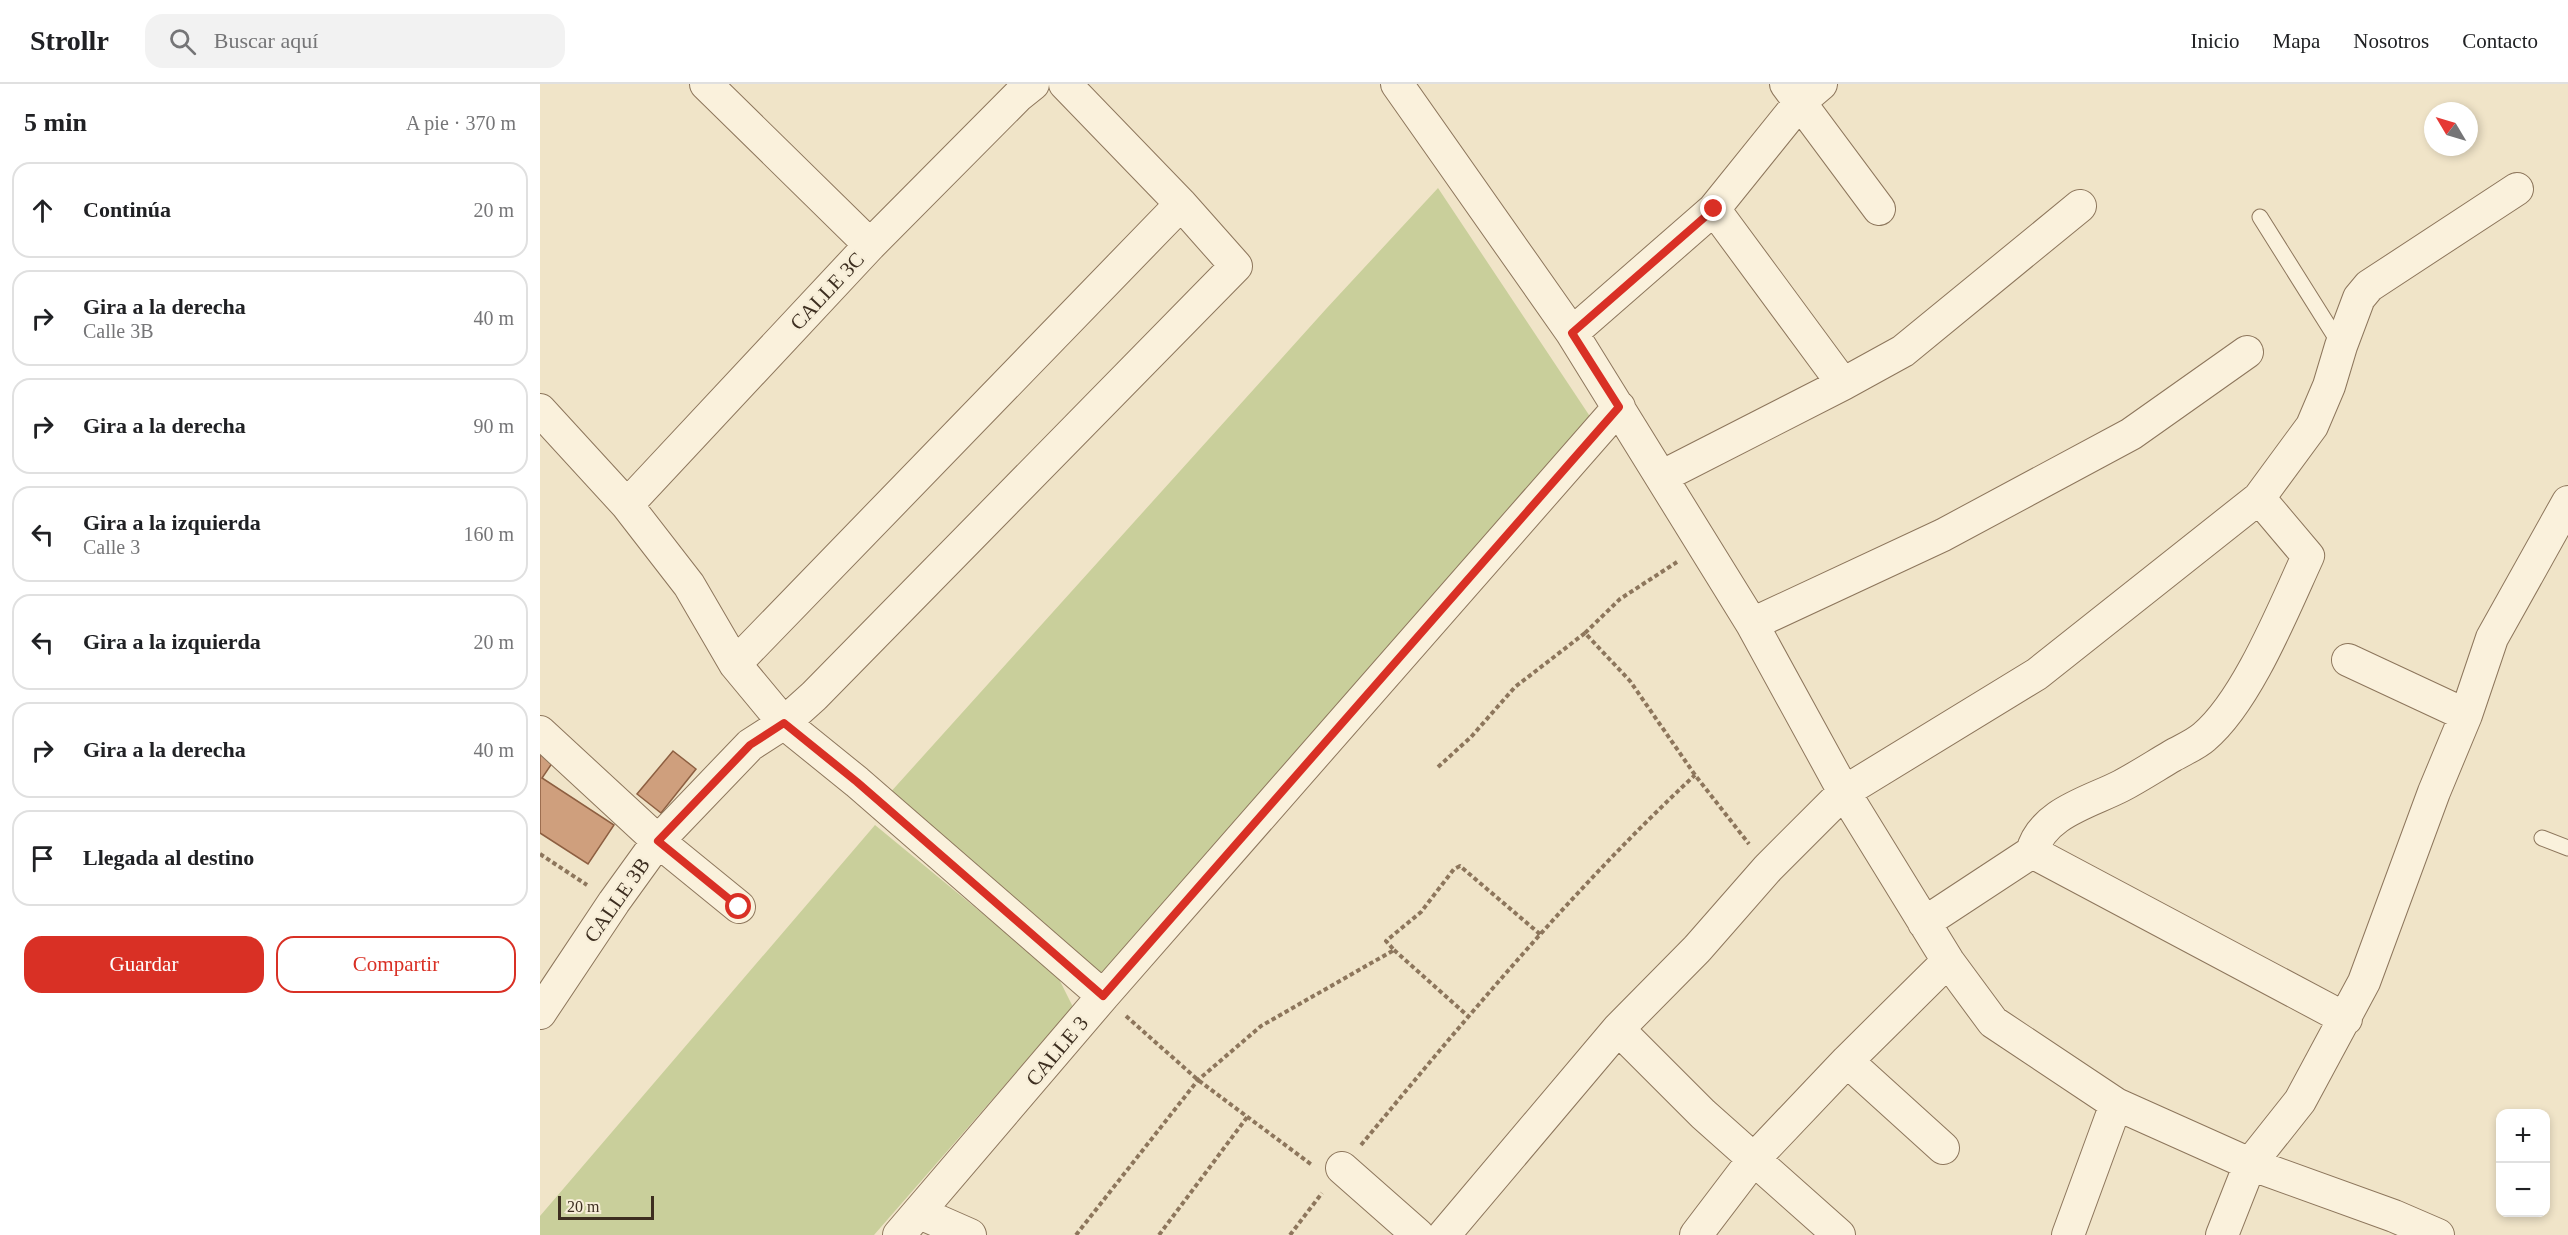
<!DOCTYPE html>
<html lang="es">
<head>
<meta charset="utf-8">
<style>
  body { margin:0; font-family:Georgia,serif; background:#f2f2f2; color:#202124 }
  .controls { position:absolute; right:18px; bottom:18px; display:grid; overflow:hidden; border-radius:12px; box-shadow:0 3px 9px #0003 }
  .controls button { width:54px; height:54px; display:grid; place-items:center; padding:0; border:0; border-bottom:2px solid #e0e0e0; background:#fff; color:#202124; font:30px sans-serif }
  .compass { position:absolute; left:1884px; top:18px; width:54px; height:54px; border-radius:50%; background:#fff; box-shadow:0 3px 9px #0003; rotate:308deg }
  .scale { position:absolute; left:18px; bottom:15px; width:96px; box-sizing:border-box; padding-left:6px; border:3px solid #3d2e20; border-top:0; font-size:16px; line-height:21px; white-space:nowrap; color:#3d2e20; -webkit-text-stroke:4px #f7eed8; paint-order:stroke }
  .stop { position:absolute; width:18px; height:18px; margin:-14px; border:4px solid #d93025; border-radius:50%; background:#fff }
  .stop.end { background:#d93025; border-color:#fff; box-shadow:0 2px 6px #0008 }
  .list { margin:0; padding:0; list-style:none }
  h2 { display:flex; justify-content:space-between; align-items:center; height:78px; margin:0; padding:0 24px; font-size:26px }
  h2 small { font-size:20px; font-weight:400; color:#757577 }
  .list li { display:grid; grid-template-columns:39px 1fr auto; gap:18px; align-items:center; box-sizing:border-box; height:96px; margin:0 12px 12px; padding:0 12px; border:2px solid #e0e0e0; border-radius:18px }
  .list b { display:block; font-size:22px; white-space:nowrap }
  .list p { margin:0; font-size:20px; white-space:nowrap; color:#757577 }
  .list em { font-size:20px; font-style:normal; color:#757577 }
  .actions { display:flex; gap:12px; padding:18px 24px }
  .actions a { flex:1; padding:14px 0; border:2px solid #d93025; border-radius:18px; text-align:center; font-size:21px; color:#d93025 }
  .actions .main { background:#d93025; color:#fff }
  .icon { flex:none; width:33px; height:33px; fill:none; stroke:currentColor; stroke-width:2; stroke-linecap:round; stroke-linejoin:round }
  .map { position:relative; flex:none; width:2028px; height:1151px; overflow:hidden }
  header { display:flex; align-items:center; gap:36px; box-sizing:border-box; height:84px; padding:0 30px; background:#fff; border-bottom:2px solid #e0e0e0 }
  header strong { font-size:28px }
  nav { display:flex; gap:33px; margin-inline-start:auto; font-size:21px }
  .search { width:420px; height:54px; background:#f2f2f2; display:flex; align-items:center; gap:15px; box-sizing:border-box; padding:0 21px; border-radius:18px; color:#757577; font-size:22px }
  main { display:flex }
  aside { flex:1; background:#fff }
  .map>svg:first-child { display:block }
</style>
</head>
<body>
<header>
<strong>Strollr</strong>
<div class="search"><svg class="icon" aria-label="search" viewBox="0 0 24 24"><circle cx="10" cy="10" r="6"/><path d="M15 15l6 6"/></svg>Buscar aquí</div>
<nav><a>Inicio</a><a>Mapa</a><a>Nosotros</a><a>Contacto</a></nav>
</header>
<main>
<aside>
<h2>5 min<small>A pie · 370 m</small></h2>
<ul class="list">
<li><svg class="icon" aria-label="ahead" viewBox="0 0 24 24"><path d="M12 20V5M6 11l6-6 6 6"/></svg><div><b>Continúa</b></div><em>20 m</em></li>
<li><svg class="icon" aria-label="right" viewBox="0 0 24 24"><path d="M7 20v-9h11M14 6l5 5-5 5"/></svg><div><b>Gira a la derecha</b><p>Calle 3B</p></div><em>40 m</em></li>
<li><svg class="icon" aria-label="right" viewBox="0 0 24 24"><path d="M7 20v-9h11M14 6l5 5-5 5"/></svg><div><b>Gira a la derecha</b></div><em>90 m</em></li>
<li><svg class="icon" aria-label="left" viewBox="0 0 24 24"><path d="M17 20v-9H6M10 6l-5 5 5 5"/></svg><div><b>Gira a la izquierda</b><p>Calle 3</p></div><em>160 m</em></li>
<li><svg class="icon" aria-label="left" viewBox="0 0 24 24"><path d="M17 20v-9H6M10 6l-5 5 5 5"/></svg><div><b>Gira a la izquierda</b></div><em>20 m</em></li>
<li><svg class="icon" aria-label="right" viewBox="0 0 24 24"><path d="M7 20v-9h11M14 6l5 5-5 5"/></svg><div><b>Gira a la derecha</b></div><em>40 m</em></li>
<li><svg class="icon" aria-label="arrive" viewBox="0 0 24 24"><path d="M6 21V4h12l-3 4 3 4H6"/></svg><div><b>Llegada al destino</b></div></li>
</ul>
<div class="actions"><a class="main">Guardar</a><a>Compartir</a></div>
</aside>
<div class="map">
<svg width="2028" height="1151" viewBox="0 0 2028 1151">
  <rect width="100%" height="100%" fill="#f0e4c8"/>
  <path fill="#c9cf9b" d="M 898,104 L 1055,340 L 591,866 L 560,889 L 348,711 L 786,225 Z
    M 335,741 L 517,891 L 533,923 L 334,1151 L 0,1151 L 0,1132 Z"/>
  <path fill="#cf9f7d" stroke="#8d5f41" stroke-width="1.5" d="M 0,657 L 19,669 L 2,694 L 74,741 L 48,780 L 0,749 Z
    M 133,667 L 156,685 L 121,729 L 97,710 Z"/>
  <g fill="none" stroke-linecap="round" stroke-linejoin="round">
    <defs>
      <path id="service" d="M 1720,133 L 1801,262
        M 2002,754 L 2028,764"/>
      <path id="minor" d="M 166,0 L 330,161
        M 857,0 L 1032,249 L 1212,540 L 1304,708 L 1408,877 L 1453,938 L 1576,1020 L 1710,1080 L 1854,1132 L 1898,1151
        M 1246,0 L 1339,125
        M 1174,125 L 1303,300
        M 1032,249 L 1174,125 L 1261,17 L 1281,0
        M 0,326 L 87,421 L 149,501 L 195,580 L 244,639 L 317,698 L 563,912
        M 1121,393 L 1303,300 L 1363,267 L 1540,122
        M 87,421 L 330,161 L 478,12 L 493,0
        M 1212,540 L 1403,451 L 1591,350 L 1707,268
        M 1808,576 L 1926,631
        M 195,580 L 641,120
        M 0,648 L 118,757 L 199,823
        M 1492,768 C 1502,729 1550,718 1581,702 C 1598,693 1615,682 1632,672 C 1642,666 1655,661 1664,653 C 1707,617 1744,524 1768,472 L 1719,414
        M 1384,839 L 1492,768 L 1806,935
        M 0,929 L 74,818 L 118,757 L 210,661 L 244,639 L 274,612 L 696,182 L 641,120 L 525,0
        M 1078,945 L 1163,1030 L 1299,1151
        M 1307,977 L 1403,1064
        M 802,1084 L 878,1151
        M 380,1129 L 430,1151
        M 359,1151 L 563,912 L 1079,323
        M 904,1151 L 1078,945 L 1157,865 L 1228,784 L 1304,708 L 1497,590 L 1719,414 L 1772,342 L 1789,302 L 1801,262 L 1819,214 L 1829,202 L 1977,105
        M 1156,1151 L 1213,1076 L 1307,977 L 1408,877
        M 1528,1151 L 1576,1020
        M 1682,1151 L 1710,1080 L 1760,1017 L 1824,898 L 1894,708 L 1926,631 L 1952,554 L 2028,418"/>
    </defs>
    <use href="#service" stroke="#8d765c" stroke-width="17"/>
    <use href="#minor" stroke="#8d765c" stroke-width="34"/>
    <path stroke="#8d765c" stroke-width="4" stroke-dasharray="4.5 3" stroke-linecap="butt" d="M 1045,549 L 1080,515 L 1137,478
      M 898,683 L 931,653 L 975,603 L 1045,549 L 1090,597 L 1155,691 L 1209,760
      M 0,770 L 47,801
      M 854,866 L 928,932
      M 586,932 L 658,996 L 772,1081
      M 821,1061 C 927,933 1034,804 1155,691
      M 536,1151 L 658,996 L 721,942 L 854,866 L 846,857 L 881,828 L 914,785 L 920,782 L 1001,851
      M 619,1151 L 708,1032
      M 750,1151 L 782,1109"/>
    <use href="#service" stroke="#faf1dc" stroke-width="15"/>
    <use href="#minor" stroke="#faf1dc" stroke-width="32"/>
  </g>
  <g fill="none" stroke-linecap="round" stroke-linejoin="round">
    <path stroke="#d93025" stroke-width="8" d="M 199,823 L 118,757 L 210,661 L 244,639 L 317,698 L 563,912 L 1079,323 L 1032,249 L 1174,125"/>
  </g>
  <g text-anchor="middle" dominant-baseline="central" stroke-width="4.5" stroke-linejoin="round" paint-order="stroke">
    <g font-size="21" fill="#3d2e20" stroke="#f7eed8">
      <text transform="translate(287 207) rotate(-47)">CALLE 3C</text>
      <text transform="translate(77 816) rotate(-55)">CALLE 3B</text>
      <text transform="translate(517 967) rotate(-50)">CALLE 3</text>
    </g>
  </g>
</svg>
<div class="controls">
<button>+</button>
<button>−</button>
</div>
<svg class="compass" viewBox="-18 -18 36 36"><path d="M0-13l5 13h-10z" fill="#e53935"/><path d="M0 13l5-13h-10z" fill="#757577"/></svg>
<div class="scale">20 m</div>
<div class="stop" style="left:199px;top:823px"></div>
<div class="stop end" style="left:1174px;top:125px"></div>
</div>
</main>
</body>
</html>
